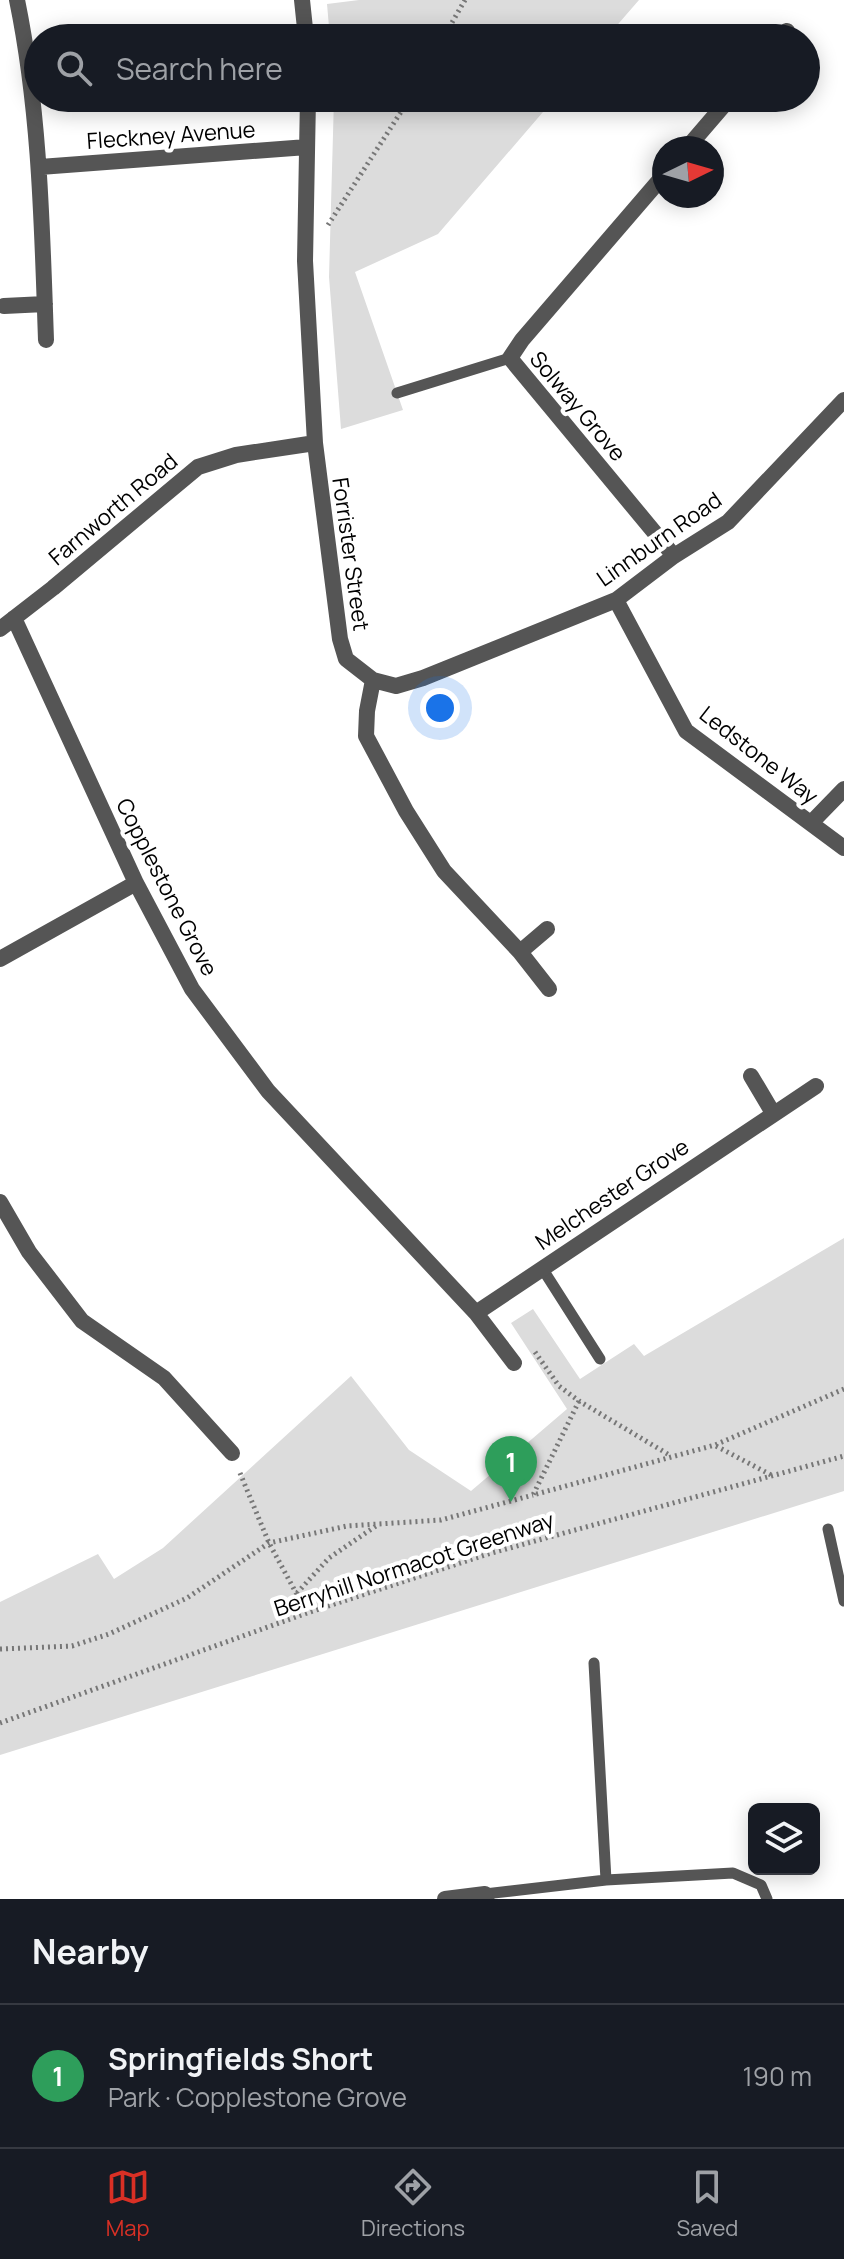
<!DOCTYPE html>
<html lang="en">
<head>
<meta charset="utf-8">
<style>
  body { margin:0; font-family:Manrope,sans-serif; background:#242831; color:#f1f3f6 }
  .controls { position:absolute; right:24px; bottom:24px; display:grid; overflow:hidden; border-radius:12px; box-shadow:0 4px 20px #0003 }
  .controls button { width:72px; height:72px; display:grid; place-items:center; padding:0; border:0; border-bottom:2px solid #363941; background:#171b24; color:#f1f3f6; font:40px sans-serif }
  .compass { position:absolute; left:652px; top:136px; width:72px; height:72px; border-radius:50%; background:#171b24; box-shadow:0 4px 20px #0003; rotate:85deg }
  .you { position:absolute; left:440px; top:708px; width:28px; height:28px; margin:-20px; border:6px solid #fff; border-radius:50%; background:#1a73e8; box-shadow:0 0 0 12px #1a73e833 }
  .badge { display:grid; place-items:center; width:52px; height:52px; border-radius:50%; background:#d93025; color:#fff; font-size:26px; font-weight:700 }
  .pin { position:absolute; translate:-50% -66px; filter:drop-shadow(0 2px 4px #0008) }
  .pin::after { content:''; position:absolute; top:42px; width:28px; height:24px; background:inherit; clip-path:polygon(0 0,100% 0,50% 100%) }
  .list { margin:0; padding:0; list-style:none }
  h2 { display:flex; justify-content:space-between; align-items:center; height:104px; margin:0; padding:0 32px; font-size:34px }
  h2 small { font-size:26px; font-weight:400; color:#9ea1a6 }
  .list li { display:grid; grid-template-columns:52px 1fr auto; gap:24px; align-items:center; box-sizing:border-box; height:144px; padding:0 32px; border-top:2px solid #363941 }
  .list b { display:block; font-size:30px; white-space:nowrap }
  .list p { margin:0; font-size:26px; white-space:nowrap; color:#9ea1a6 }
  .list em { font-size:26px; font-style:normal; color:#9ea1a6 }
  .icon { flex:none; width:44px; height:44px; fill:none; stroke:currentColor; stroke-width:2; stroke-linecap:round; stroke-linejoin:round }
  .map { position:relative; flex:none; width:844px; height:1899px; overflow:hidden }
  .search { position:absolute; background:#171b24; box-shadow:0 4px 20px #0003; left:24px; right:24px; top:24px; height:88px; display:flex; align-items:center; gap:20px; box-sizing:border-box; padding:0 28px; border-radius:44px; color:#9ea1a6; font-size:30px }
  .sheet { height:248px; background:#171b24 }
  nav { display:flex; justify-content:space-around; align-items:center; box-sizing:border-box; height:112px; border-top:2px solid #363941; background:#171b24; font-size:22px; color:#9ea1a6 }
  nav a { display:grid; justify-items:center; gap:4px }
  nav .on { color:#d93025 }
  .map>svg:first-child { display:block }
</style>
</head>
<body>
<div class="map">
<svg width="844" height="1899" viewBox="0 0 844 1899">
  <rect width="100%" height="100%" fill="#fff"/>
  <path fill="#dcdcdc" d="M 359,0 L 639,0 L 606,38 L 330,38 L 327,4 Z
    M 334,98 L 555,98 L 438,234 L 355,272 L 403,410 L 341,429 L 329,277 Z
    M 844,1238 L 844,1491 L 0,1755 L 0,1602 L 98,1554 L 114,1579 L 163,1548 L 351,1376 L 409,1450 L 471,1491 L 567,1409 L 511,1323 L 533,1309 L 580,1379 L 634,1344 L 644,1356 Z"/>
  <g fill="none" stroke-linecap="round" stroke-linejoin="round">
    <path stroke="#777" stroke-width="5" stroke-dasharray="2 4" stroke-linecap="butt" d="M 443,38 L 465,0
      M 328,225 L 410,98
      M 535,1352 L 559,1386 L 579,1401 L 671,1456
      M 579,1401 L 533,1495 L 715,1445 L 844,1389
      M 716,1446 L 773,1476
      M 240,1473 L 269,1543 L 307,1613
      M 297,1593 L 329,1558 L 376,1526
      M 0,1649 L 72,1646 L 109,1634 L 187,1598 L 269,1543 L 347,1526 L 441,1520 L 533,1495
      M 0,1723 L 307,1613 L 488,1554 L 844,1456"/>
    <path stroke="#555" stroke-width="11" d="M 397,393 L 510,358
      M 542,1268 L 600,1359
      M 828,1529 L 844,1601
      M 594,1663 L 606,1880
      M 489,1898 L 485,1894 L 606,1880 L 733,1873 L 761,1885 L 767,1899"/>
    <path stroke="#555" stroke-width="16" d="M 17,0 C 40,112 42,226 46,340
      M 302,0 L 306,38
      M 782,38 L 787,31
      M 308,98 L 305,261 L 315,443 L 340,639 L 346,659 L 373,680 L 396,686 L 423,678 L 616,600 L 674,556 L 728,522 L 844,400
      M 687,148 L 730,98
      M 40,167 L 307,147
      M 664,175 L 522,340 L 510,358 L 674,556
      M 4,306 L 45,304
      M 616,600 L 686,731 L 844,848
      M 14,618 L 136,883 L 192,989 L 268,1091 L 476,1313 L 514,1363
      M 0,629 L 53,588 L 198,467 L 236,455 L 315,443
      M 373,680 L 367,711 L 366,736 L 406,811 L 444,871 L 520,952 L 549,989
      M 811,823 L 844,789
      M 520,952 L 547,929
      M 0,959 L 136,883
      M 751,1076 L 773,1113
      M 0,1202 L 29,1252 L 82,1321 L 164,1378 L 232,1453
      M 476,1313 L 816,1086
      M 445,1899 L 485,1894"/>
  </g>
  <g text-anchor="middle" dominant-baseline="central" stroke-width="8" stroke-linejoin="round" paint-order="stroke">
    <g font-size="22" fill="#000" stroke="#fff">
      <text transform="translate(171 135) rotate(-4)">Fleckney Avenue</text>
      <text transform="translate(578 406) rotate(50)">Solway Grove</text>
      <text transform="translate(113 509) rotate(-40)">Farnworth Road</text>
      <text transform="translate(659 539) rotate(-35)">Linnburn Road</text>
      <text transform="translate(351 554) rotate(82)">Forrister Street</text>
      <text transform="translate(759 755) rotate(38)">Ledstone Way</text>
      <text transform="translate(167 887) rotate(63)">Copplestone Grove</text>
      <text transform="translate(612 1194) rotate(-34)">Melchester Grove</text>
      <text transform="translate(414 1564) rotate(-18)">Berryhill Normacot Greenway</text>
    </g>
  </g>
</svg>
<div class="controls">
<button><svg class="icon" aria-label="layers" viewBox="0 0 24 24"><path d="M12 4l9 5-9 5-9-5zM3 14l9 5 9-5"/></svg></button>
</div>
<svg class="compass" viewBox="-18 -18 36 36"><path d="M0-13l5 13h-10z" fill="#e53935"/><path d="M0 13l5-13h-10z" fill="#9ea1a6"/></svg>
<div class="you"></div>
<div class="pin badge" style="left:511px;top:1502px;background:#2e9e5b">1</div>
<div class="search"><svg class="icon" aria-label="search" viewBox="0 0 24 24"><circle cx="10" cy="10" r="6"/><path d="M15 15l6 6"/></svg>Search here</div>
</div>
<section class="sheet">
<h2>Nearby<small></small></h2>
<ul class="list">
<li><span class="badge" style="background:#2e9e5b">1</span><div><b>Springfields Short</b><p>Park · Copplestone Grove</p></div><em>190 m</em></li>
</ul>
</section>
<nav>
<a class="on"><svg class="icon" aria-label="map" viewBox="0 0 24 24"><path d="M3 6l6-2 6 2 6-2v14l-6 2-6-2-6 2zM9 4v14M15 6v14"/></svg>Map</a>
<a><svg class="icon" aria-label="directions" viewBox="0 0 24 24"><path d="M12 3l9 9-9 9-9-9zM9 14v-3h6M13 9l2 2-2 2"/></svg>Directions</a>
<a><svg class="icon" aria-label="saved" viewBox="0 0 24 24"><path d="M7 4h10v16l-5-4-5 4z"/></svg>Saved</a>
</nav>
</body>
</html>
